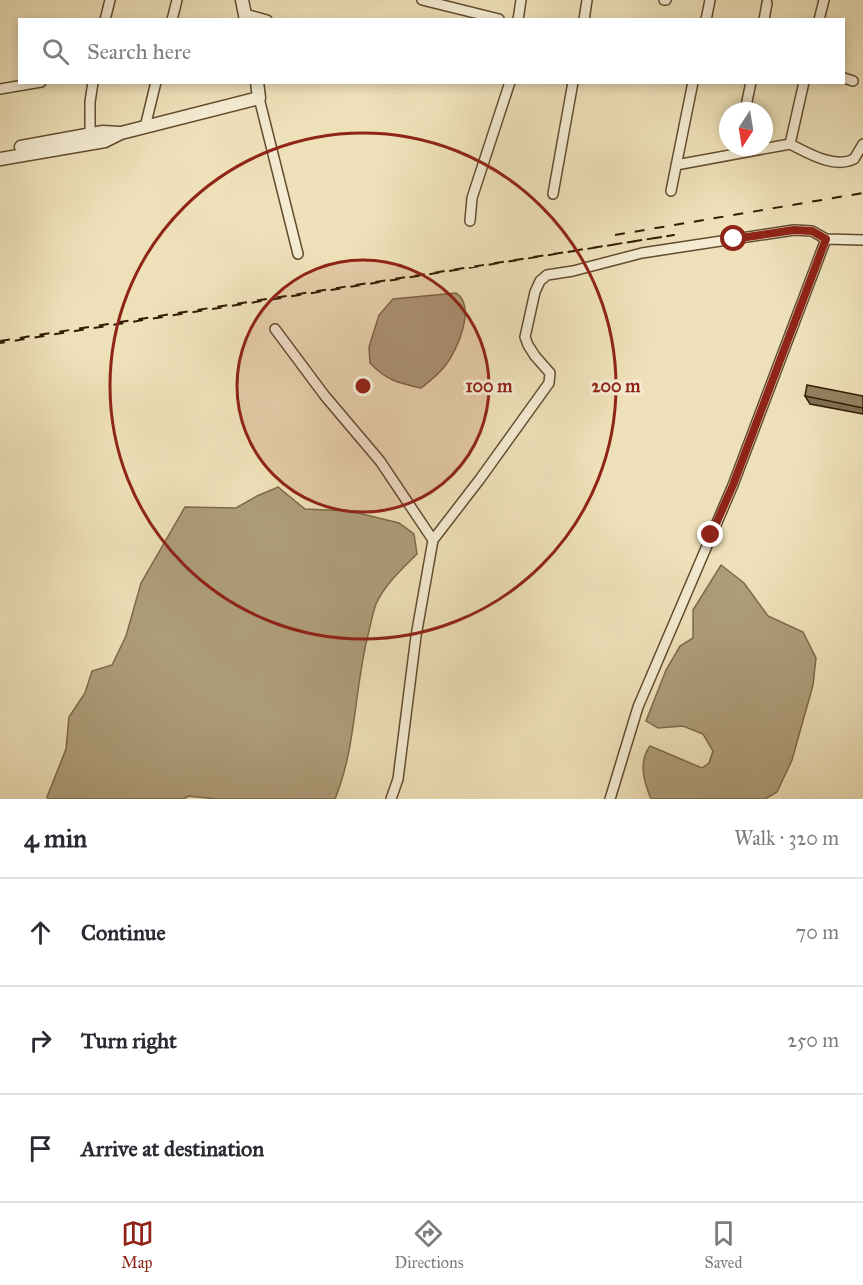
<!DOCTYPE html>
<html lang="en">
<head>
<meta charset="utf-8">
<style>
  body { margin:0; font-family:"IM FELL Great Primer",serif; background:#f7f7f7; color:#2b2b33 }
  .compass { position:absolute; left:719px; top:102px; width:54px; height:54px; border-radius:50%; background:#fff; box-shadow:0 3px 9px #0003; rotate:192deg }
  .stop { position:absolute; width:18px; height:18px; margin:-14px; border:4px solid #8f2418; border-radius:50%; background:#fff }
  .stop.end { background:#8f2418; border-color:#fff; box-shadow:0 2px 6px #0008 }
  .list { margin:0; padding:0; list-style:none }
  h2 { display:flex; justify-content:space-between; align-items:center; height:78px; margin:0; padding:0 24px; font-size:26px }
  h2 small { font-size:20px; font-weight:400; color:#7c7c81 }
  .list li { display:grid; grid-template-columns:39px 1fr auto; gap:18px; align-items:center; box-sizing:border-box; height:108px; padding:0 24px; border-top:2px solid #e1e1e2 }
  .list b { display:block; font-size:22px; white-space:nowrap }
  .list em { font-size:20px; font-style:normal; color:#7c7c81 }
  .icon { flex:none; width:33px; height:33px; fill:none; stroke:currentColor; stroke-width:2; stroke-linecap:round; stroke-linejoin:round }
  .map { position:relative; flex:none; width:863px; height:799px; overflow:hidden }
  .search { position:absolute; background:#fff; box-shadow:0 3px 9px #0003; left:18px; right:18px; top:18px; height:66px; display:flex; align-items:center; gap:15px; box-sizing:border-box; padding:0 21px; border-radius:0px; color:#7c7c81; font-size:22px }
  .sheet { height:402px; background:#fff }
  nav { display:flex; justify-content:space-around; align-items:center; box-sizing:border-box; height:84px; border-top:2px solid #e1e1e2; background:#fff; font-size:16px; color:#7c7c81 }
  nav a { display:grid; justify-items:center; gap:3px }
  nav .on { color:#8f2418 }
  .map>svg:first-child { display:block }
</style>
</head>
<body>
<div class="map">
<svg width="863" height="799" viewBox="0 0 863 799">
  <rect width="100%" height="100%" fill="#eee0b9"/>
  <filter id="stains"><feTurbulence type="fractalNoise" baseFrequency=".00333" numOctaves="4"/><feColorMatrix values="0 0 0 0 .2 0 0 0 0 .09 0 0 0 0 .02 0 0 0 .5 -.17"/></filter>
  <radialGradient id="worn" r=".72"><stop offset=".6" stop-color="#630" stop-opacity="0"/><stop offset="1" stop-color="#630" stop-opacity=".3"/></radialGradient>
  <path fill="#ae9d7a" stroke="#7d694a" stroke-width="1.5" d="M 456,293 C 477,306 457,351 445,366 C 438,375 430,381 421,388 C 398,383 386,380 370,363 L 369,347 L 379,315 L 393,299 Z
    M 278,487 L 305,509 L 350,511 L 399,523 L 414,534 L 417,554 C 402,569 385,584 376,604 C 373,612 371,622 369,631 C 354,687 357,745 335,799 L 217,799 L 189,796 L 183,799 L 48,799 L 47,797 L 66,749 L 69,717 L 85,693 L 92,671 L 112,665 L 126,636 L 141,583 L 185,507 L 236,508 L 257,496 Z
    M 721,565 L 744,583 L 768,616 L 803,632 L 816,658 L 813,685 L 792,760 L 777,792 L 765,799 L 651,799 C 644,782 638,762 650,746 L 702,768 L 709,763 L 713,751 L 703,734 L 683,726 L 658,728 L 646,721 L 666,670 L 680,646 L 693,638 L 693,610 Z"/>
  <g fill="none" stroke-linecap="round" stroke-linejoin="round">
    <defs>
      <path id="minor" d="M 422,0 L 499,19
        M 664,0 L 666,0
        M 245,14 L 267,20
        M 105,20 L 110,0
        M 172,20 L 177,0
        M 518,20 L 521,0
        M 584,20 L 587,0
        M 706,20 L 710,0
        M 764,20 L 767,3
        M 819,20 L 824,0
        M 844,78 L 853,81
        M 804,82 L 790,144 C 808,153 834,169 854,159 L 863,144
        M 0,89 L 41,82
        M 259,98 L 298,254
        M 745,111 L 751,82
        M 145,127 L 156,82
        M 90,138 L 90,102 L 93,82
        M 676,165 L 790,144
        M 671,191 L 693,82
        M 553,194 L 573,82
        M 470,221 L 472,198 L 510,82
        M 275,329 L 325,396 L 380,461 L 433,540 L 416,636 L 398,779 L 391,799
        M 433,540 L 480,479 L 549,383 L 550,373 L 535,356 L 528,345 L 525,337 L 535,292 L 540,281 L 547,275 L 573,271 L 642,253 L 794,230 L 812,231 L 826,239 L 863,240
        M 610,799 L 638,707 L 733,485 L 826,239"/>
      <path id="tertiary" d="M 242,0 L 246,20
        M 21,147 L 103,132 L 119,133
        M 0,159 L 105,141 L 121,133 L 259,98 L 257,82"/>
    </defs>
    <use href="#minor" stroke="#624d2f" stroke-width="12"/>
    <use href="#tertiary" stroke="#624d2f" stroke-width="15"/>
    <use href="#minor" stroke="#f4ebd2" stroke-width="9"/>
    <use href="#tertiary" stroke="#f4ebd2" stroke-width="12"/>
    <path stroke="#331c01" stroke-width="2" stroke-dasharray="10 10" stroke-linecap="butt" d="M 615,235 L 863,193
      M 0,341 L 674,235 L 0,343"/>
  </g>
  <path fill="#7f7053" stroke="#331c01" stroke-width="1.5" d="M 805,396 L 863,396 L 863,414 L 810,404 Z"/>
  <path fill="#948261" stroke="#331c01" stroke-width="1.5" d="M 807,385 L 863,396 L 863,408 L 805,396 Z"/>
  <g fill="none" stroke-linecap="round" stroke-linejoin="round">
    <path stroke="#8f2418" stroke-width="8" d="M 711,535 L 733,485 L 826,239 L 812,231 L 794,230 L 734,239"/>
  </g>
  <circle cx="363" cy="386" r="126" fill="#8f2418" fill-opacity=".12"/>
  <g fill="none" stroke="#8f2418" stroke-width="3">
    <circle cx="363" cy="386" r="126"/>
    <circle cx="363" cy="386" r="253"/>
  </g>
  <circle cx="363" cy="386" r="9" fill="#8f2418" stroke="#f4ebd2" stroke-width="3"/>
  <g font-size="18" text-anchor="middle" font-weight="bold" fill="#8f2418" stroke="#f4ebd2" stroke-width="6" stroke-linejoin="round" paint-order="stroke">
    <text x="489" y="392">100 m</text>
    <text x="616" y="392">200 m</text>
  </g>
  <rect width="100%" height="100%" filter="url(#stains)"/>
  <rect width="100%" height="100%" fill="url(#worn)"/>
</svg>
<svg class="compass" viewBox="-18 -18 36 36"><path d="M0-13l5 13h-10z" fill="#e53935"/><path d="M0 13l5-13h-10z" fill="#7c7c81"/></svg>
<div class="stop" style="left:734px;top:239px"></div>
<div class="stop end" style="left:711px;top:535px"></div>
<div class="search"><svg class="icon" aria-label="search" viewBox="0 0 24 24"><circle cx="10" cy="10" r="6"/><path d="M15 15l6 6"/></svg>Search here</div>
</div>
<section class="sheet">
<h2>4 min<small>Walk · 320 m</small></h2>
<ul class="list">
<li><svg class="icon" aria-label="ahead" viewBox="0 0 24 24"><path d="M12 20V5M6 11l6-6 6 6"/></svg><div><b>Continue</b></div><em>70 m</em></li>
<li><svg class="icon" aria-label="right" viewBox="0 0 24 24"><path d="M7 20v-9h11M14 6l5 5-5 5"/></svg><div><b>Turn right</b></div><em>250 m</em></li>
<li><svg class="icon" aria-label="arrive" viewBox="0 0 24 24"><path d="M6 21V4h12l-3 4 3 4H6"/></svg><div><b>Arrive at destination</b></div></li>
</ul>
</section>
<nav>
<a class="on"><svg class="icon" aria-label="map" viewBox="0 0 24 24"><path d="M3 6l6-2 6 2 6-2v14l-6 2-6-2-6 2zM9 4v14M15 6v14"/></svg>Map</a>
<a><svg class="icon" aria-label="directions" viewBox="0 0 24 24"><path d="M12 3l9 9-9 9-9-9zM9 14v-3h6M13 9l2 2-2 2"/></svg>Directions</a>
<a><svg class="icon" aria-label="saved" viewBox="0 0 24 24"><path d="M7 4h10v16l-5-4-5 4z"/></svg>Saved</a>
</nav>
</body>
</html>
